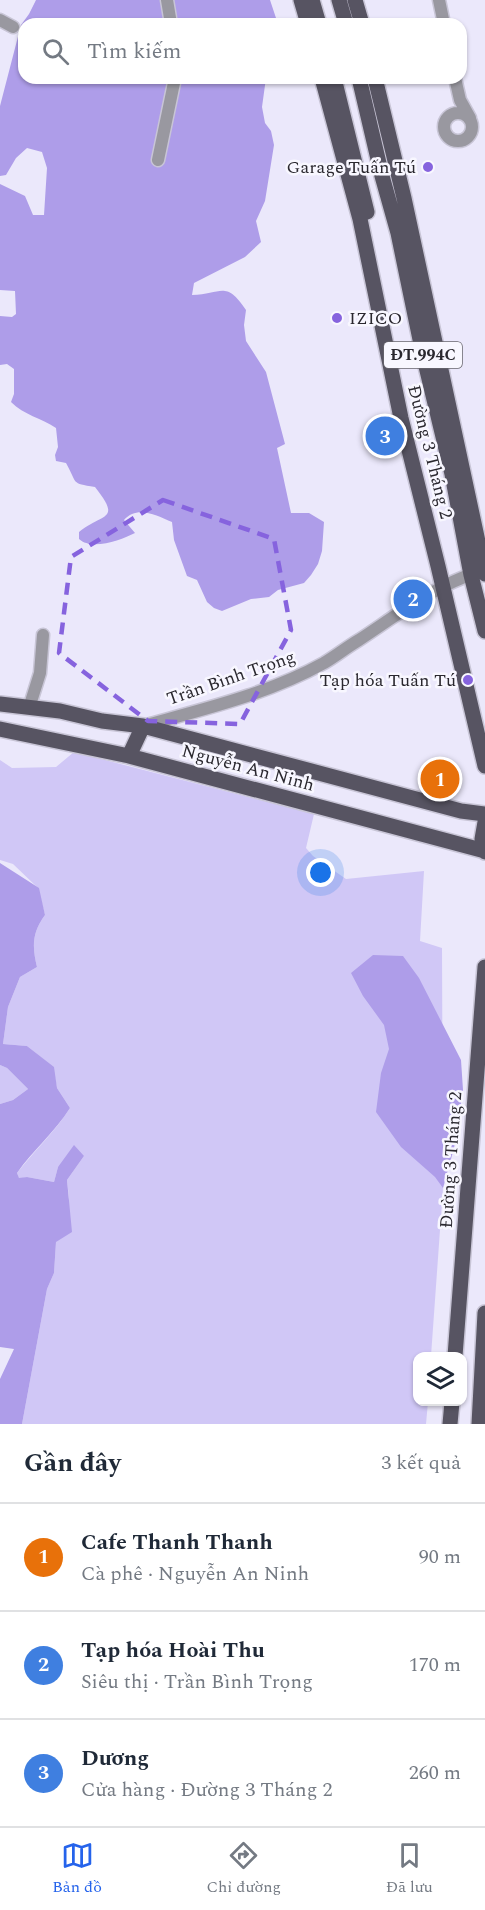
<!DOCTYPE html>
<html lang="vi">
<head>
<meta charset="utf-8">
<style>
  body { margin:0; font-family:Spectral,serif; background:#f2f2f3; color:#1f2937 }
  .controls { position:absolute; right:18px; bottom:18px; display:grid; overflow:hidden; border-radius:12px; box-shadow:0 2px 4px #0004 }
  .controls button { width:54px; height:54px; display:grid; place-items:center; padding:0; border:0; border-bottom:2px solid #e0e1e3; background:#fff; color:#1f2937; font:30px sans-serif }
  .you { position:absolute; left:321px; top:873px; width:21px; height:21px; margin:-15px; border:4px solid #fff; border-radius:50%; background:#1a73e8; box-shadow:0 0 0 9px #1a73e833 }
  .badge { display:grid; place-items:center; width:39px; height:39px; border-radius:50%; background:#2563eb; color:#fff; font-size:20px; font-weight:700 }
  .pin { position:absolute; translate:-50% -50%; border:3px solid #fff; box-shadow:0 2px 6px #0006 }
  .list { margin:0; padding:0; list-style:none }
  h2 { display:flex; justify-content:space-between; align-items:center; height:78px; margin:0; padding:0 24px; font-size:26px }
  h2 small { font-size:20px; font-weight:400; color:#747a83 }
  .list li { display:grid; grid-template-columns:39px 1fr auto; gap:18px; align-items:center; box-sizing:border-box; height:108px; padding:0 24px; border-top:2px solid #e0e1e3 }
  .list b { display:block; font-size:22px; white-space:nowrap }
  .list p { margin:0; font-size:20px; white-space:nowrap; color:#747a83 }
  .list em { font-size:20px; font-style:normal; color:#747a83 }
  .icon { flex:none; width:33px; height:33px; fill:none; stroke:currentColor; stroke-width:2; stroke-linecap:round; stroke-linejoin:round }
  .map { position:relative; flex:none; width:485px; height:1424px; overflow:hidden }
  .search { position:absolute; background:#fff; box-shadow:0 2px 4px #0004; left:18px; right:18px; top:18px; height:66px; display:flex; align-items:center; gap:15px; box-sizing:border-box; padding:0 21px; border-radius:18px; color:#747a83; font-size:22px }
  .sheet { height:402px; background:#fff }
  nav { display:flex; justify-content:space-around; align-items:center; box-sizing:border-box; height:84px; border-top:2px solid #e0e1e3; background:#fff; font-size:16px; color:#747a83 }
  nav a { display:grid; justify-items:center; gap:3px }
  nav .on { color:#2563eb }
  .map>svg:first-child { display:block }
</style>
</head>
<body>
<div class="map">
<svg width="485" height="1424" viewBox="0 0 485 1424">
  <rect width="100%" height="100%" fill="#ebe8fb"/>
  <path fill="#d0c7f6" d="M 74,752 L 314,814 L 306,848 L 313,856 L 346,879 L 424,871 L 420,941 L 442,948 L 443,1188 L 431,1356 L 418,1356 L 418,1402 L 428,1402 L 426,1424 L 22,1424 L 47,1289 L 54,1273 L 56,1242 L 69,1198 L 67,1180 L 84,1156 L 58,1167 L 54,1182 L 27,1177 L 19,1179 L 17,1173 C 34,1151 55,1132 70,1108 L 57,1088 L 53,1067 L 27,1046 L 3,1044 L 8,1007 L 20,977 L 37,967 C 32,946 32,933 45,915 L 38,888 L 13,864 L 0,860 L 0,760 L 12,768 L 56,767 Z
    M 0,1065 L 7,1068 L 28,1089 L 13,1100 L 0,1104 Z"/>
  <path fill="#ae9de9" d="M 36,0 L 270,0 L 278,24 L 24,24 L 24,78 L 266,78 L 262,107 L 265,123 L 271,131 L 274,145 L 265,201 L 256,221 L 261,242 L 245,257 L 194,283 L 192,295 C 221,295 225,279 246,310 L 244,325 L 246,341 L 266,372 L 285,444 L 277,448 L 291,513 L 309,513 L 324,522 L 322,551 L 318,564 L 311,575 L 304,583 L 278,590 L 269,597 L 251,599 L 222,611 L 214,608 L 207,602 L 197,580 L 187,576 L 174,540 L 172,522 C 156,515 137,505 124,520 L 135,533 C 121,540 92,551 79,539 L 79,532 C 103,513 122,521 95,487 C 70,483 78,484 66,463 L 56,461 L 55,455 L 58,447 L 56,428 C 41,418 24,415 11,402 L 14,394 L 14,369 L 7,364 L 0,365 L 0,316 L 12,317 L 16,314 L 15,291 L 0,290 L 0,184 L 25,196 L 33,215 L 44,215 L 47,168 L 42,152 L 27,148 L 16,158 L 6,175 L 0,176 L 0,106 L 21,25 L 29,14 Z
    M 0,863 L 39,888 L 45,915 C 32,933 32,946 37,967 L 20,977 L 8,1007 L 3,1044 L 27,1046 L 54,1067 L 57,1088 L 70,1108 C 55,1132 33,1150 17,1173 L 19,1178 L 27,1177 L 54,1182 L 58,1167 L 74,1145 L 84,1156 L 67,1180 L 72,1232 L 56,1242 L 54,1273 L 47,1289 L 22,1424 L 0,1424 L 0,1379 L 14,1349 L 0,1347 L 0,1104 L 13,1100 L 28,1089 L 7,1068 L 0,1065 Z
    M 373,955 L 403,956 L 419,978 L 461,1060 L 463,1090 L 454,1148 L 443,1188 L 435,1177 L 401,1147 L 376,1112 L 381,1073 L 389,1049 L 384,1025 L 363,996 L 351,973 Z"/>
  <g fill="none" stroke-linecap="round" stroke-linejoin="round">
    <defs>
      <path id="street" d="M 167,0 L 171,24
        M 439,0 L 444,24
        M 0,20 L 13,27
        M 455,78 L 460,100 L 470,118
        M444 127a14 14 0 1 1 28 0a14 14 0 1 1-28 0Z
        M 158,160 L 175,78
        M 29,708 L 40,673 L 43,635
        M 143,726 C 204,709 268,694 324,663 C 336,656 347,647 359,640 C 397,615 434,586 478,572"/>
      <path id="primary" d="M 301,0 L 308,24
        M 312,0 L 319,24
        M 339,0 L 346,24
        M 355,0 L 362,24
        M 322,78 L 360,219 L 401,418 L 438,566 L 485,766
        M 334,78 L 367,212
        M 359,78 L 382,176 L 398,233 L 423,354 L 452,474 L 471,575 L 485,631
        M 375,78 L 404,198 L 485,574
        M 0,704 L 60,711 L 102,721 L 143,726 L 461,811 L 485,814
        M 0,729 L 129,756 L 485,851
        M 129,756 L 143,726
        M 485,822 L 482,839 L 485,852
        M 455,1356 L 485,967
        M 450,1424 L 452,1402
        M 479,1424 L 485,1313"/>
    </defs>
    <use href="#street" stroke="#c8c5d6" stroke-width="15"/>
    <use href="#primary" stroke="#c8c5d6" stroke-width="18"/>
    <use href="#street" stroke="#9998a0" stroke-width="12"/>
    <use href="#primary" stroke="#575462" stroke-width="15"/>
  </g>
  <path fill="none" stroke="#8663de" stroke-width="4.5" stroke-dasharray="12 8" stroke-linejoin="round" d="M 163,500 L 274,539 L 291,630 L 240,724 L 148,721 L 59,653 L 71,557 Z"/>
  <g fill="#8663de" stroke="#f8f7ff" stroke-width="2">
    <circle cx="428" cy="167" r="6"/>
    <circle cx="337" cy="318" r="6"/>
    <circle cx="468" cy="680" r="6"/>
  </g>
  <g text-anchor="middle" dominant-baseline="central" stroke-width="5" stroke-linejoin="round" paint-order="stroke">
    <rect fill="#f8f7ff" stroke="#68666d" stroke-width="1.5" x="384" y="342" width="78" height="26" rx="4.5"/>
    <g font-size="16" font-weight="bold" fill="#2a282f">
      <text x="423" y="355">ĐT.994C</text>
    </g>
    <g font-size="18" fill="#2a282f" stroke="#f8f7ff" text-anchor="end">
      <text x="416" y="167">Garage Tuấn Tú</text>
      <text x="349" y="318" text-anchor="start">IZICO</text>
      <text x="456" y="680">Tạp hóa Tuấn Tú</text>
    </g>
    <g font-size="18" fill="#2a282f" stroke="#f8f7ff">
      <text transform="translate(430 452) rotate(76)">Đường 3 Tháng 2</text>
      <text transform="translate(231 678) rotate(-19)">Trần Bình Trọng</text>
      <text transform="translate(248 768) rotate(15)">Nguyễn An Ninh</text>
      <text transform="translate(451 1160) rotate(-86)">Đường 3 Tháng 2</text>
    </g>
  </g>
</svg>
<div class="controls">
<button><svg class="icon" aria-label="layers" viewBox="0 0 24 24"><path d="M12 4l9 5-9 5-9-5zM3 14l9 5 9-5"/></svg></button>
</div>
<div class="you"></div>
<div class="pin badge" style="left:440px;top:779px;background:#e8710a">1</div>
<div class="pin badge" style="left:413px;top:599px;background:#3f7fe0">2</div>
<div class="pin badge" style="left:385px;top:436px;background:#3f7fe0">3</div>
<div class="search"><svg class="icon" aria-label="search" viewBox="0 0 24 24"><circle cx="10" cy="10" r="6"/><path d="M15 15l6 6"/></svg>Tìm kiếm</div>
</div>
<section class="sheet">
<h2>Gần đây<small>3 kết quả</small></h2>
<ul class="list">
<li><span class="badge" style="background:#e8710a">1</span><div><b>Cafe Thanh Thanh</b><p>Cà phê · Nguyễn An Ninh</p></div><em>90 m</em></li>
<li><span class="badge" style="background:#3f7fe0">2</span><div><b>Tạp hóa Hoài Thu</b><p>Siêu thị · Trần Bình Trọng</p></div><em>170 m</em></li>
<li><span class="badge" style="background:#3f7fe0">3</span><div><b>Dương</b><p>Cửa hàng · Đường 3 Tháng 2</p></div><em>260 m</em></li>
</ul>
</section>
<nav>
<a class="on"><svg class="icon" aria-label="map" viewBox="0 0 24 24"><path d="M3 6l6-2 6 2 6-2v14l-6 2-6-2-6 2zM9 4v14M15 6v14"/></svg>Bản đồ</a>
<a><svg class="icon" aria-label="directions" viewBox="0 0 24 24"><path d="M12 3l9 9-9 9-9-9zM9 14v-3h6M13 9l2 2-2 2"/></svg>Chỉ đường</a>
<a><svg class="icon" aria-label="saved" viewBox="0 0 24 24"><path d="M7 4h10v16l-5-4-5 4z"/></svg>Đã lưu</a>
</nav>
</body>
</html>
